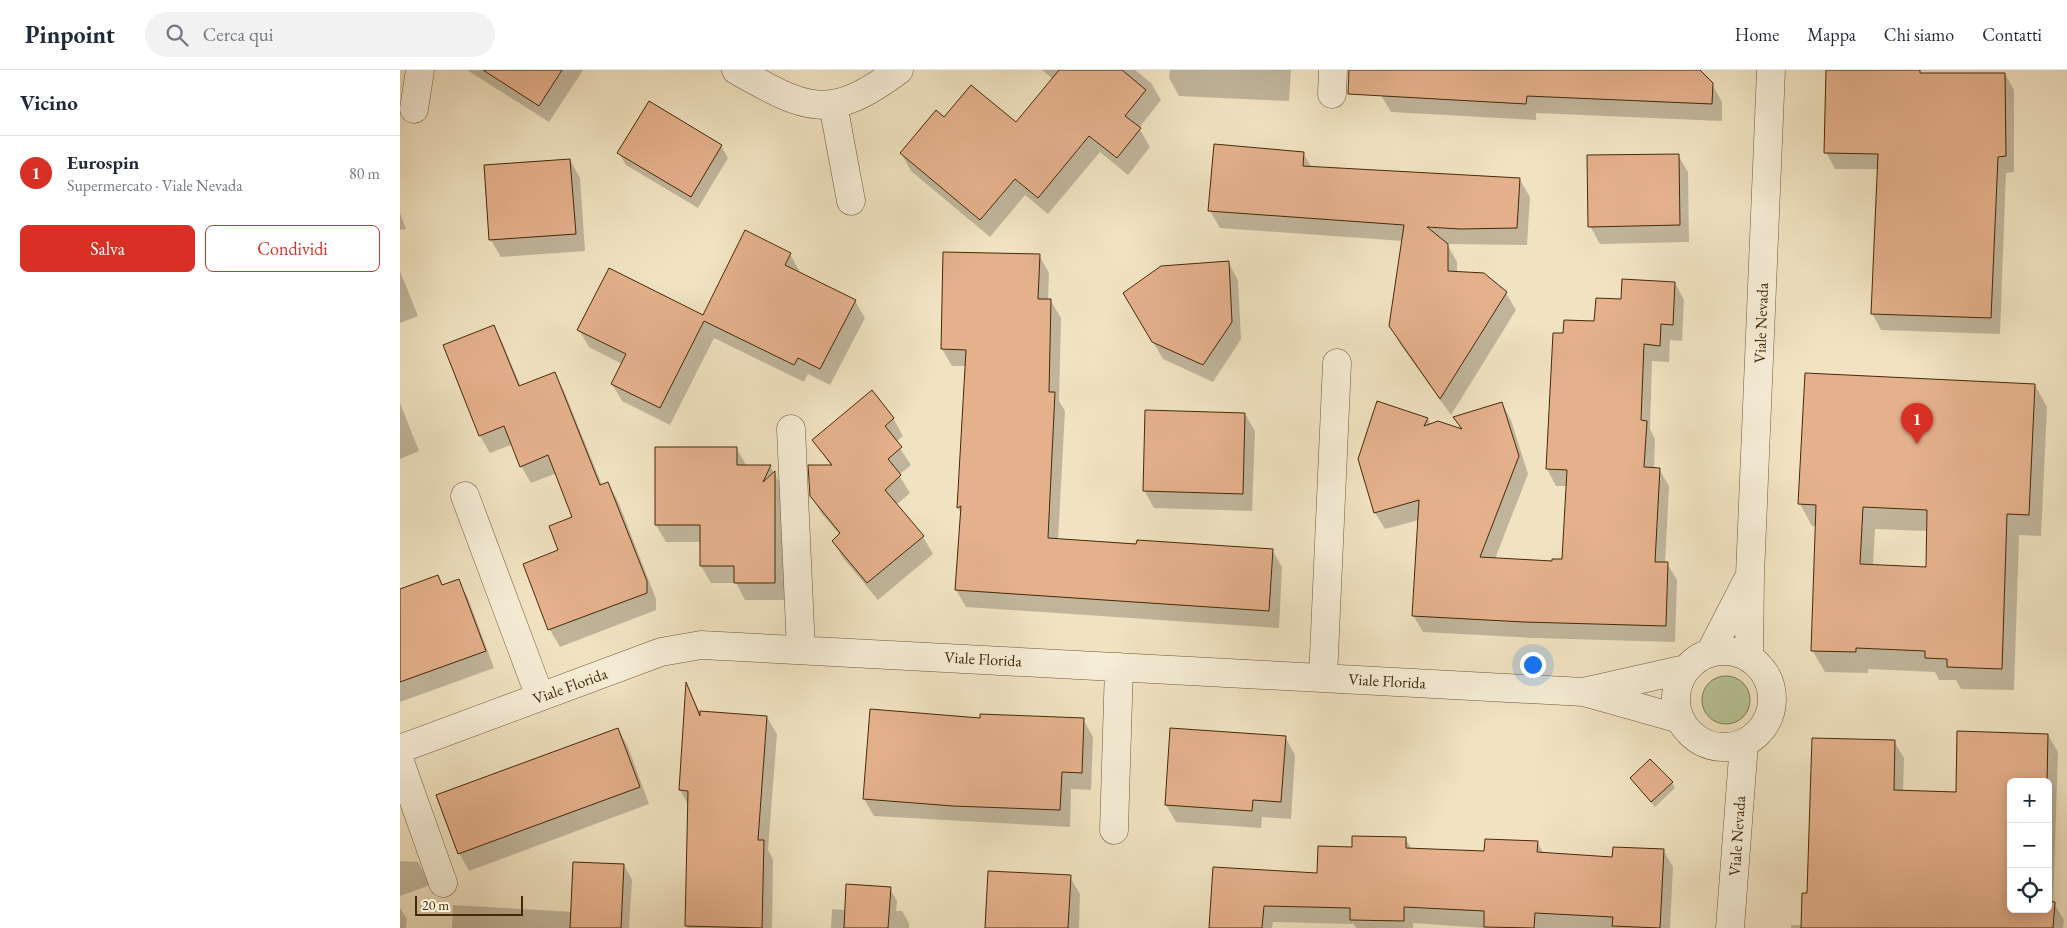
<!DOCTYPE html>
<html lang="it">
<head>
<meta charset="utf-8">
<style>
  body { margin:0; font-family:"EB Garamond",serif; background:#f2f2f3; color:#1f2937 }
  .controls { position:absolute; right:15px; bottom:15px; display:grid; overflow:hidden; border-radius:8px; box-shadow:0 2px 12px #0003 }
  .controls button { width:45px; height:45px; display:grid; place-items:center; padding:0; border:0; border-bottom:1px solid #e0e1e3; background:#fff; color:#1f2937; font:25px sans-serif }
  .scale { position:absolute; left:15px; bottom:12px; width:108px; box-sizing:border-box; padding-left:5px; border:2px solid #442908; border-top:0; font-size:14px; line-height:18px; white-space:nowrap; color:#442908; -webkit-text-stroke:4px #f6edd7; paint-order:stroke }
  .you { position:absolute; left:1132px; top:594px; width:18px; height:18px; margin:-12px; border:4px solid #fff; border-radius:50%; background:#1a73e8; box-shadow:0 0 0 8px #1a73e833 }
  .badge { display:grid; place-items:center; width:32px; height:32px; border-radius:50%; background:#d93025; color:#fff; font-size:16px; font-weight:700 }
  .pin { position:absolute; translate:-50% -41px; filter:drop-shadow(0 1px 2px #0008) }
  .pin::after { content:''; position:absolute; top:26px; width:18px; height:15px; background:inherit; clip-path:polygon(0 0,100% 0,50% 100%) }
  .list { margin:0; padding:0; list-style:none }
  h2 { display:flex; justify-content:space-between; align-items:center; height:65px; margin:0; padding:0 20px; font-size:21px }
  h2 small { font-size:16px; font-weight:400; color:#747a83 }
  .list li { display:grid; grid-template-columns:32px 1fr auto; gap:15px; align-items:center; box-sizing:border-box; height:75px; padding:0 20px; border-top:1px solid #e0e1e3 }
  .list b { display:block; font-size:19px; white-space:nowrap }
  .list p { margin:0; font-size:16px; white-space:nowrap; color:#747a83 }
  .list em { font-size:16px; font-style:normal; color:#747a83 }
  .actions { display:flex; gap:10px; padding:15px 20px }
  .actions a { flex:1; padding:11px 0; border:1px solid #d93025; border-radius:8px; text-align:center; font-size:18px; color:#d93025 }
  .actions .main { background:#d93025; color:#fff }
  .icon { flex:none; width:28px; height:28px; fill:none; stroke:currentColor; stroke-width:2; stroke-linecap:round; stroke-linejoin:round }
  .map { position:relative; flex:none; width:1667px; height:858px; overflow:hidden }
  header { display:flex; align-items:center; gap:30px; box-sizing:border-box; height:70px; padding:0 25px; background:#fff; border-bottom:1px solid #e0e1e3 }
  header strong { font-size:24px }
  nav { display:flex; gap:28px; margin-inline-start:auto; font-size:18px }
  .search { width:350px; height:45px; background:#f2f2f3; display:flex; align-items:center; gap:12px; box-sizing:border-box; padding:0 18px; border-radius:28px; color:#747a83; font-size:19px }
  main { display:flex }
  aside { flex:1; background:#fff }
  .map>svg:first-child { display:block }
</style>
</head>
<body>
<header>
<strong>Pinpoint</strong>
<div class="search"><svg class="icon" aria-label="search" viewBox="0 0 24 24"><circle cx="10" cy="10" r="6"/><path d="M15 15l6 6"/></svg>Cerca qui</div>
<nav><a>Home</a><a>Mappa</a><a>Chi siamo</a><a>Contatti</a></nav>
</header>
<main>
<aside>
<h2>Vicino<small></small></h2>
<ul class="list">
<li><span class="badge">1</span><div><b>Eurospin</b><p>Supermercato · Viale Nevada</p></div><em>80 m</em></li>
</ul>
<div class="actions"><a class="main">Salva</a><a>Condividi</a></div>
</aside>
<div class="map">
<svg width="1667" height="858" viewBox="0 0 1667 858">
  <rect width="100%" height="100%" fill="#f1e3c2"/>
  <filter id="stains"><feTurbulence type="fractalNoise" baseFrequency=".004" numOctaves="4"/><feColorMatrix values="0 0 0 0 .2 0 0 0 0 .09 0 0 0 0 .02 0 0 0 .5 -.17"/></filter>
  <radialGradient id="worn" r=".72"><stop offset=".6" stop-color="#630" stop-opacity="0"/><stop offset="1" stop-color="#630" stop-opacity=".3"/></radialGradient>
  <path fill="#b7c495" stroke="#7e764e" d="M1302 630a24 24 0 1 1 48 0a24 24 0 1 1-48 0Z"/>
  <path fill="#0003" fill-rule="evenodd" d="M 67,0 L 183,0 L 149,52 Z
    M 642,0 L 735,0 L 751,13 L 761,30 L 739,58 L 750,77 L 728,105 L 700,82 L 648,144 L 625,125 L 590,167 L 511,101 L 501,83 L 544,49 L 616,54 L 653,9 Z
    M 770,0 L 891,0 L 889,31 L 779,26 L 769,8 Z
    M 983,0 L 1298,0 L 1312,14 L 1322,32 L 1322,51 L 1136,43 L 1136,50 L 991,42 L 981,25 Z
    M 1427,0 L 1519,1 L 1521,4 L 1605,4 L 1614,20 L 1614,102 L 1606,103 L 1600,264 L 1481,260 L 1472,243 L 1478,99 L 1435,99 L 1426,82 Z
    M 249,33 L 321,76 L 328,88 L 298,138 L 226,95 L 219,83 Z
    M 903,83 L 912,98 L 1120,110 L 1130,127 L 1127,175 L 1047,174 L 1057,192 L 1057,203 L 1106,223 L 1116,240 L 1051,345 L 1000,274 L 990,256 L 1003,171 L 820,158 L 810,141 Z
    M 1278,85 L 1288,102 L 1289,172 L 1200,174 L 1190,156 Z
    M 170,90 L 180,108 L 185,181 L 101,187 L 91,170 Z
    M 0,143 L 6,159 L 0,160 Z
    M 390,184 L 400,202 L 399,203 L 455,231 L 465,248 L 430,315 L 408,304 L 404,312 L 314,268 L 270,355 L 222,331 L 212,314 L 222,294 L 189,277 L 179,260 L 303,246 Z
    M 639,185 L 649,203 L 648,230 L 651,231 L 661,248 L 659,331 L 665,341 L 658,470 L 872,480 L 882,497 L 879,558 L 566,537 L 556,520 L 561,443 L 558,438 L 566,296 L 552,296 L 542,279 Z
    M 828,192 L 838,210 L 841,269 L 813,312 L 763,289 L 725,224 Z
    M 0,201 L 18,246 L 0,253 Z
    M 1275,213 L 1284,230 L 1282,271 L 1270,270 L 1269,292 L 1252,291 L 1250,359 L 1255,369 L 1254,399 L 1259,399 L 1269,416 L 1265,493 L 1267,493 L 1277,510 L 1275,572 L 1134,568 L 1023,562 L 1013,545 L 1019,450 L 985,459 L 975,443 L 959,389 L 978,332 L 1028,349 L 1031,355 L 1062,361 L 1055,348 L 1102,333 L 1111,350 L 1128,404 L 1095,489 L 1153,493 L 1163,491 L 1167,416 L 1156,416 L 1147,399 L 1164,265 L 1196,252 L 1222,231 Z
    M 94,256 L 103,274 L 121,317 L 155,304 L 164,321 L 202,415 L 208,413 L 218,431 L 256,529 L 256,540 L 160,577 L 150,560 L 124,495 L 159,481 L 174,447 L 157,403 L 131,413 L 121,396 L 113,374 L 90,383 L 80,366 L 45,276 Z
    M 1406,305 L 1635,315 L 1647,337 L 1641,466 L 1619,465 L 1614,620 L 1561,619 L 1556,610 L 1539,610 L 1535,602 L 1468,599 L 1468,603 L 1425,602 L 1412,580 L 1417,456 L 1412,456 L 1400,434 ZM 1475,459 L 1528,461 L 1527,498 L 1473,495 Z
    M 0,333 L 19,381 L 0,389 Z
    M 845,344 L 855,361 L 852,441 L 754,438 L 744,420 Z
    M 493,348 L 503,366 L 496,372 L 511,395 L 499,405 L 510,423 L 496,435 L 523,467 L 533,484 L 478,530 L 443,488 L 433,471 L 440,465 L 421,443 L 411,425 L 431,396 L 414,371 Z
    M 336,378 L 347,396 L 370,396 L 384,420 L 384,530 L 345,530 L 336,513 L 311,513 L 301,496 L 301,472 L 266,472 L 256,455 Z
    M 38,507 L 43,516 L 58,511 L 68,528 L 94,598 L 0,632 L 0,520 Z
    M 287,616 L 300,642 L 367,647 L 377,664 L 368,780 L 373,789 L 372,858 L 288,858 L 287,856 L 289,736 L 280,720 Z
    M 581,649 L 683,649 L 693,667 L 691,720 L 671,719 L 670,757 L 474,746 L 464,729 Z
    M 218,659 L 228,677 L 249,734 L 69,801 L 59,783 Z
    M 771,660 L 885,667 L 895,685 L 891,749 L 862,747 L 861,758 L 776,752 L 766,735 Z
    M 1648,665 L 1658,682 L 1653,832 L 1664,850 L 1663,858 L 1391,858 L 1391,855 L 1402,855 L 1409,824 L 1494,671 L 1504,688 L 1503,722 L 1557,723 ZM 1611,712 L 1648,712 L 1648,839 L 1611,839 Z
    M 1231,708 L 1272,712 L 1275,718 L 1255,737 Z
    M 1005,768 L 1012,780 L 1085,782 L 1137,772 L 1144,784 L 1213,788 L 1263,780 L 1273,797 L 1270,858 L 1085,858 L 1013,853 L 1013,858 L 956,858 L 954,854 L 873,852 L 872,858 L 810,858 L 918,804 L 953,778 Z
    M 0,791 L 18,792 L 30,815 L 0,826 Z
    M 224,795 L 232,810 L 229,858 L 52,858 L 53,835 L 172,842 Z
    M 670,807 L 680,824 L 679,858 L 587,858 Z
    M 490,819 L 497,831 L 496,841 L 502,841 L 509,853 L 509,858 L 431,858 L 432,839 L 446,840 Z
    M 0,838 L 7,849 L 6,858 L 0,858 Z"/>
  <path fill="#e5b18d" stroke="#442908" fill-rule="evenodd" d="M 83,0 L 162,0 L 139,36 Z
    M 659,0 L 722,0 L 746,20 L 725,46 L 741,58 L 717,88 L 689,66 L 638,128 L 615,109 L 580,150 L 500,83 L 536,40 L 544,47 L 571,15 L 616,52 Z
    M 949,0 L 1300,0 L 1313,13 L 1312,34 L 1127,26 L 1126,34 L 948,24 Z
    M 1426,0 L 1520,0 L 1520,3 L 1605,3 L 1606,86 L 1598,87 L 1591,248 L 1471,244 L 1478,84 L 1424,83 Z
    M 249,31 L 322,75 L 291,127 L 217,83 Z
    M 814,74 L 904,82 L 903,96 L 1120,108 L 1117,158 L 1060,159 L 1027,157 L 1048,174 L 1048,201 L 1084,203 L 1107,222 L 1040,329 L 989,256 L 1004,155 L 808,141 Z
    M 1279,84 L 1280,155 L 1188,157 L 1187,85 Z
    M 170,89 L 176,164 L 89,170 L 84,95 Z
    M 345,160 L 391,183 L 385,195 L 456,230 L 420,299 L 398,288 L 394,295 L 304,251 L 260,338 L 211,314 L 226,284 L 177,260 L 209,198 L 303,245 Z
    M 543,182 L 640,184 L 638,229 L 651,229 L 649,322 L 655,322 L 648,468 L 736,474 L 737,470 L 873,479 L 869,541 L 555,520 L 561,436 L 557,438 L 566,280 L 541,279 Z
    M 829,191 L 832,252 L 803,295 L 752,272 L 723,223 L 761,196 Z
    M 1222,209 L 1275,212 L 1273,255 L 1261,254 L 1260,276 L 1244,274 L 1241,350 L 1247,351 L 1244,397 L 1260,398 L 1255,492 L 1268,492 L 1266,556 L 1124,552 L 1012,546 L 1019,430 L 974,443 L 958,389 L 977,331 L 1028,348 L 1024,356 L 1038,351 L 1062,359 L 1053,347 L 1102,332 L 1119,386 L 1080,487 L 1152,491 L 1152,489 L 1162,489 L 1167,400 L 1146,399 L 1153,263 L 1163,263 L 1164,250 L 1194,251 L 1196,228 L 1221,229 Z
    M 94,255 L 119,316 L 155,302 L 200,415 L 208,412 L 247,511 L 247,523 L 148,560 L 123,494 L 158,480 L 149,456 L 172,447 L 148,385 L 120,397 L 104,356 L 79,366 L 43,275 Z
    M 1405,303 L 1635,314 L 1629,445 L 1607,444 L 1602,599 L 1547,597 L 1547,589 L 1525,588 L 1525,581 L 1456,578 L 1456,582 L 1411,581 L 1416,435 L 1398,434 ZM 1463,437 L 1527,440 L 1526,497 L 1460,494 Z
    M 472,320 L 494,348 L 485,356 L 502,377 L 488,389 L 501,405 L 485,420 L 524,466 L 467,513 L 432,471 L 440,463 L 410,426 L 408,395 L 432,395 L 412,370 Z
    M 745,340 L 845,343 L 843,424 L 743,421 Z
    M 255,377 L 337,377 L 337,395 L 371,395 L 363,412 L 375,401 L 375,513 L 334,513 L 334,496 L 300,496 L 300,455 L 255,455 Z
    M 38,505 L 42,515 L 59,509 L 86,581 L 0,612 L 0,519 Z
    M 286,612 L 300,646 L 300,641 L 367,646 L 358,770 L 364,770 L 362,858 L 285,856 L 288,721 L 279,720 Z
    M 470,639 L 580,648 L 580,644 L 684,648 L 682,703 L 662,702 L 660,740 L 553,736 L 463,729 Z
    M 218,658 L 240,717 L 58,784 L 36,725 Z
    M 770,658 L 886,666 L 881,732 L 853,730 L 852,741 L 765,735 Z
    M 1557,661 L 1648,664 L 1647,712 L 1611,712 L 1611,839 L 1648,839 L 1648,831 L 1655,832 L 1653,858 L 1401,858 L 1402,823 L 1407,823 L 1412,668 L 1495,670 L 1494,720 L 1556,722 Z
    M 1250,689 L 1273,712 L 1251,732 L 1230,708 Z
    M 952,766 L 1006,767 L 1006,778 L 1084,781 L 1085,769 L 1138,771 L 1137,782 L 1212,787 L 1213,777 L 1264,779 L 1260,858 L 1212,856 L 1213,847 L 1135,843 L 1134,858 L 1084,857 L 1084,841 L 1004,837 L 1004,851 L 950,850 L 950,838 L 864,836 L 862,858 L 809,858 L 813,797 L 917,803 L 918,776 L 952,777 Z
    M 173,792 L 224,794 L 221,858 L 170,858 Z
    M 588,801 L 671,805 L 668,858 L 585,858 Z
    M 446,814 L 491,817 L 488,858 L 444,858 Z"/>
  <g fill="none" stroke-linecap="round" stroke-linejoin="round">
    <defs>
      <path id="minor" d="M 336,0 C 407,40 429,52 499,0
        M 932,24 L 933,0
        M 433,34 L 451,131
        M 14,39 L 20,0
        M 391,359 L 401,580
        M 65,426 L 140,627
        M1276 629a48 48 0 1 1 96 0a48 48 0 1 1-96 0Z
        M 1310,583 L 1347,511
        M 1349,587 L 1350,505 L 1371,0
        M 923,608 L 937,293
        M 1188,621 L 1286,599
        M 0,679 L 261,582 L 301,575 L 1184,622 L 1280,649
        M 0,692 L 43,813
        M 714,760 L 719,597
        M 1330,858 L 1344,673"/>
    </defs>
    <use href="#minor" stroke="#6f5836" stroke-width="29"/>
    <use href="#minor" stroke="#f6edd7" stroke-width="28"/>
  </g>
  <g text-anchor="middle" dominant-baseline="central" stroke-width="4" stroke-linejoin="round" paint-order="stroke">
    <g font-size="16" fill="#442908" stroke="#f6edd7">
      <text transform="translate(1361 253) rotate(-88)">Viale Nevada</text>
      <text transform="translate(583 589) rotate(3)">Viale Florida</text>
      <text transform="translate(987 611) rotate(3)">Viale Florida</text>
      <text transform="translate(170 616) rotate(-20)">Viale Florida</text>
      <text transform="translate(1337 766) rotate(-86)">Viale Nevada</text>
    </g>
  </g>
  <rect width="100%" height="100%" filter="url(#stains)"/>
  <rect width="100%" height="100%" fill="url(#worn)"/>
</svg>
<div class="controls">
<button>+</button>
<button>−</button>
<button><svg class="icon" aria-label="locate" viewBox="0 0 24 24"><circle cx="12" cy="12" r="6"/><path d="M12 2v4M12 18v4M2 12h4M18 12h4"/></svg></button>
</div>
<div class="scale">20 m</div>
<div class="you"></div>
<div class="pin badge" style="left:1517px;top:374px">1</div>
</div>
</main>
</body>
</html>
